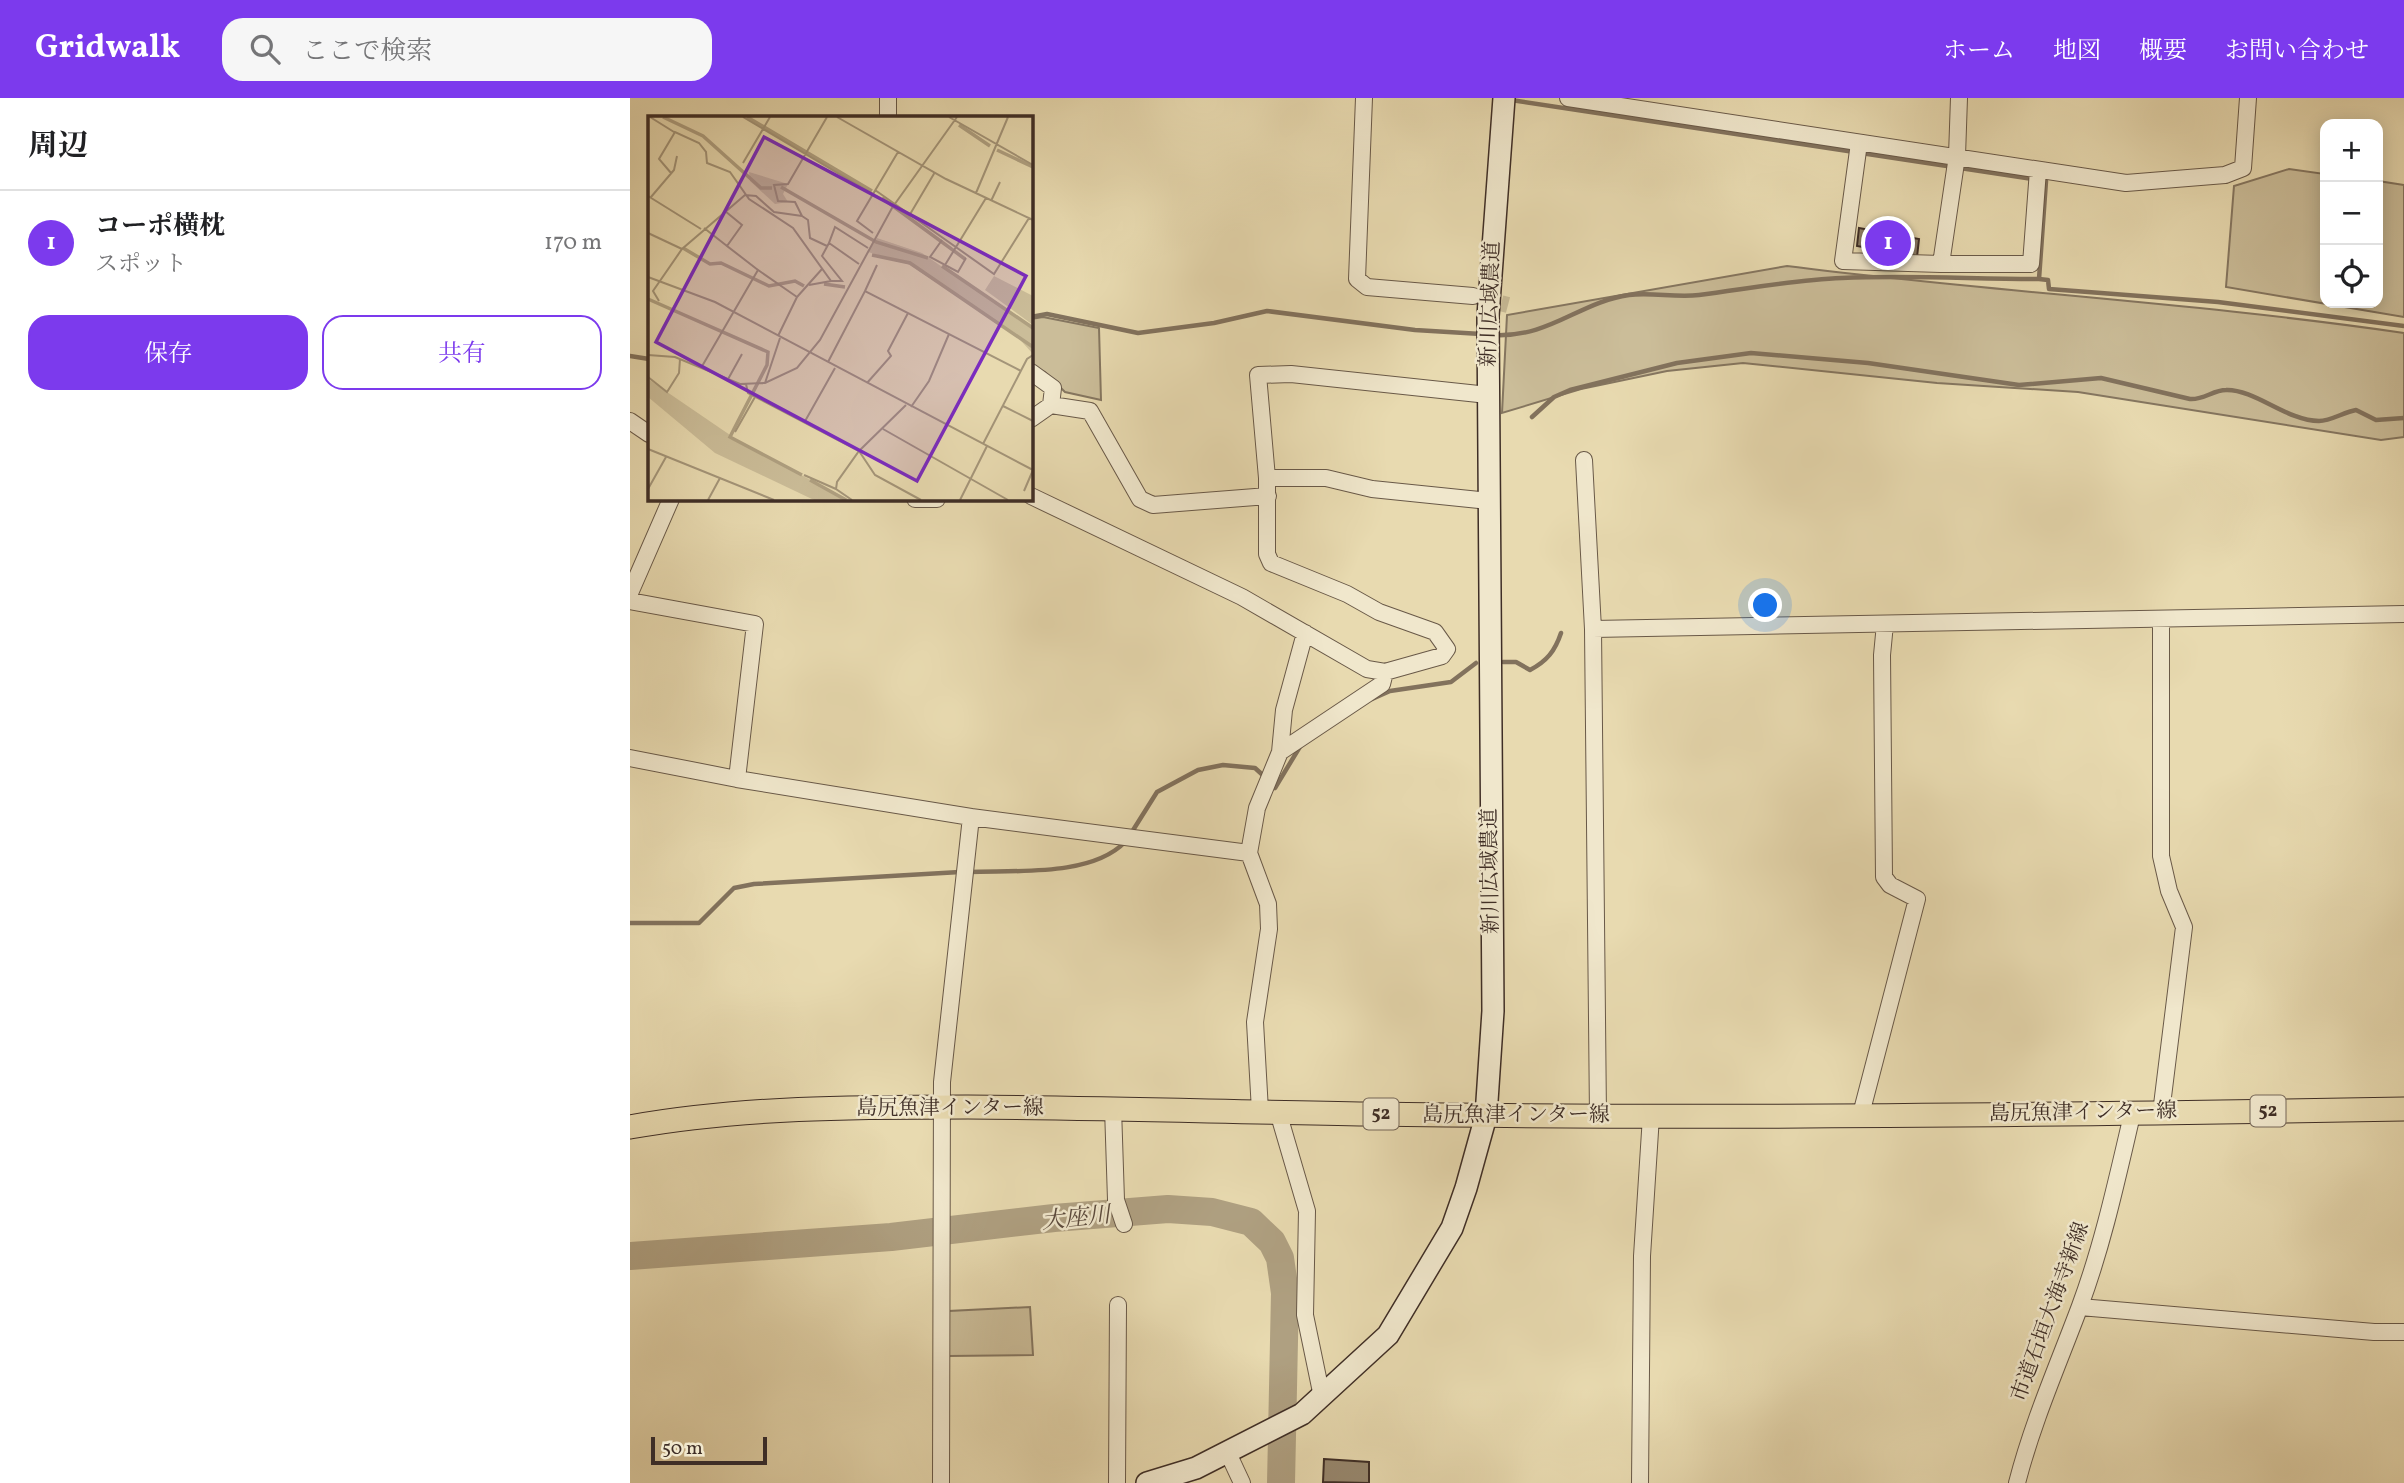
<!DOCTYPE html>
<html lang="ja">
<head>
<meta charset="utf-8">
<style>
  body { margin:0; font-family:Vollkorn,"Noto Serif JP",serif; background:#f6f6f6; color:#202124 }
  .controls { position:absolute; right:21px; top:21px; display:grid; overflow:hidden; border-radius:14px; box-shadow:0 4px 18px #0003 }
  .controls button { width:63px; height:63px; display:grid; place-items:center; padding:0; border:0; border-bottom:2px solid #e0e0e0; background:#fff; color:#202124; font:35px sans-serif }
  .scale { position:absolute; left:21px; bottom:18px; width:116px; box-sizing:border-box; padding-left:7px; border:4px solid #3f2e26; border-top:0; font-size:19px; line-height:24px; white-space:nowrap; color:#3f2e26; -webkit-text-stroke:5px #f0e7cc; paint-order:stroke }
  .you { position:absolute; left:1136px; top:508px; width:24px; height:24px; margin:-18px; border:5px solid #fff; border-radius:50%; background:#1a73e8; box-shadow:0 0 0 10px #1a73e833 }
  .badge { display:grid; place-items:center; width:46px; height:46px; border-radius:50%; background:#7c3aed; color:#fff; font-size:23px; font-weight:700 }
  .pin { position:absolute; translate:-50% -50%; border:4px solid #fff; box-shadow:0 2px 7px #0006 }
  .list { margin:0; padding:0; list-style:none }
  h2 { display:flex; justify-content:space-between; align-items:center; height:91px; margin:0; padding:0 28px; font-size:30px }
  h2 small { font-size:23px; font-weight:400; color:#757577 }
  .list li { display:grid; grid-template-columns:46px 1fr auto; gap:21px; align-items:center; box-sizing:border-box; height:105px; padding:0 28px; border-top:2px solid #e0e0e0 }
  .list b { display:block; font-size:26px; white-space:nowrap }
  .list p { margin:0; font-size:23px; white-space:nowrap; color:#757577 }
  .list em { font-size:23px; font-style:normal; color:#757577 }
  .actions { display:flex; gap:14px; padding:21px 28px }
  .actions a { flex:1; padding:16px 0; border:2px solid #7c3aed; border-radius:21px; text-align:center; font-size:24px; color:#7c3aed }
  .actions .main { background:#7c3aed; color:#fff }
  .icon { flex:none; width:38px; height:38px; fill:none; stroke:currentColor; stroke-width:2; stroke-linecap:round; stroke-linejoin:round }
  .map { position:relative; flex:none; width:1774px; height:1385px; overflow:hidden }
  header { display:flex; align-items:center; gap:42px; box-sizing:border-box; height:98px; padding:0 35px; background:#7c3aed; color:#fff }
  header strong { font-size:33px }
  nav { display:flex; gap:38px; margin-inline-start:auto; font-size:24px }
  .search { width:490px; height:63px; background:#f6f6f6; display:flex; align-items:center; gap:18px; box-sizing:border-box; padding:0 24px; border-radius:21px; color:#757577; font-size:26px }
  main { display:flex }
  aside { flex:1; background:#fff }
  .map>svg:first-child { display:block }
</style>
</head>
<body>
<header>
<strong>Gridwalk</strong>
<div class="search"><svg class="icon" aria-label="search" viewBox="0 0 24 24"><circle cx="10" cy="10" r="6"/><path d="M15 15l6 6"/></svg>ここで検索</div>
<nav><a>ホーム</a><a>地図</a><a>概要</a><a>お問い合わせ</a></nav>
</header>
<main>
<aside>
<h2>周辺<small></small></h2>
<ul class="list">
<li><span class="badge">1</span><div><b>コーポ横枕</b><p>スポット</p></div><em>170 m</em></li>
</ul>
<div class="actions"><a class="main">保存</a><a>共有</a></div>
</aside>
<div class="map">
<svg width="1774" height="1385" viewBox="0 0 1774 1385">
  <rect width="100%" height="100%" fill="#e8dab0"/>
  <filter id="stains"><feTurbulence type="fractalNoise" baseFrequency=".00286" numOctaves="4"/><feColorMatrix values="0 0 0 0 .2 0 0 0 0 .09 0 0 0 0 .02 0 0 0 .5 -.17"/></filter>
  <radialGradient id="worn" r=".72"><stop offset=".6" stop-color="#630" stop-opacity="0"/><stop offset="1" stop-color="#630" stop-opacity=".3"/></radialGradient>
  <path fill="#cbbd99" stroke="#857660" stroke-width="2" d="M 1659,71 L 1695,76 L 1695,205 L 1748,205 L 1748,83 L 1774,87 L 1774,219 L 1596,189 L 1604,88 Z
    M 1157,168 C 1362,194 1569,205 1774,235 L 1774,339 L 1751,342 L 1448,294 L 1307,285 L 1113,265 L 1037,273 L 951,291 L 872,315 L 877,217 Z
    M 413,219 L 469,230 L 471,302 L 435,294 L 415,274 L 401,268 L 401,221 Z
    M 400,1209 L 403,1257 L 319,1258 L 319,1213 Z"/>
  <g fill="none" stroke-linecap="round" stroke-linejoin="round">
    <path stroke="#82725d" stroke-width="4.5" d="M 881,2 L 1416,83 L 1409,181
      M 401,219 L 417,216 L 508,235 L 584,225 L 637,213 L 785,232 L 851,236
      M 863,237 C 920,240 949,204 999,197 C 1022,194 1046,200 1069,197 C 1116,191 1163,182 1212,180 C 1277,177 1343,181 1409,181 L 1418,182 L 1419,191 L 1588,204 L 1774,228
      M 0,258 L 19,261
      M 902,319 L 924,299 L 940,292 L 1047,265 L 1121,255 L 1238,265 L 1389,287 L 1471,280 L 1560,301 C 1574,302 1583,292 1596,292 C 1625,291 1657,323 1689,323 C 1701,323 1714,314 1726,312 L 1746,322 L 1774,320
      M 873,564 L 886,564 L 900,572 C 917,563 925,553 931,535
      M 742,601 L 760,593 L 821,584 L 846,565
      M 642,686 L 645,690 L 671,647
      M 500,737 L 527,694 L 568,672 L 593,667 L 625,670 L 636,680
      M 339,774 C 385,772 461,779 495,744
      M 0,825 L 69,825 L 104,790 L 124,786 L 330,774"/>
    <path stroke="#afa081" stroke-width="28" d="M 0,1158 L 261,1139 L 424,1120 L 538,1111 L 582,1114 L 621,1124 L 642,1144 L 650,1160 L 655,1195 L 651,1385"/>
  </g>
  <path fill="#97876e" stroke="#3f2e26" stroke-width="2" d="M 1229,130 L 1289,141 L 1287,159 L 1227,148 Z
    M 694,1361 L 739,1364 L 739,1385 L 693,1384 Z"/>
  <g fill="none" stroke-linecap="round" stroke-linejoin="round">
    <path stroke="#c6b894" stroke-width="16" stroke-dasharray="16 8" stroke-linecap="butt" d="M 848,199 L 878,207"/>
    <defs>
      <path id="street" d="M 734,0 L 727,181 L 737,189 L 843,198
        M 938,0 L 1496,85 L 1595,77 L 1613,70 L 1618,0
        M 258,19 L 258,0
        M 1229,45 L 1213,163 L 1311,166 L 1327,58 L 1329,0
        M 1311,166 L 1401,166 L 1408,72
        M 401,274 L 423,290 L 421,307 L 401,321
        M 858,297 L 661,276 L 628,277 L 637,380 L 696,380 L 742,391 L 859,403
        M 421,307 L 460,313 L 510,401 L 523,407 L 638,398
        M 0,323 L 19,336
        M 954,362 L 963,531
        M 637,380 L 637,456 L 641,465 L 717,496 L 749,514 L 805,534 L 817,551 L 812,558 L 755,574
        M 401,398 L 612,499 L 737,571 L 755,574 L 752,586 L 650,654
        M 285,401 L 307,401
        M 0,495 L 41,401
        M 0,503 L 125,526 L 107,681 L 341,719
        M 0,660 L 107,681
        M 619,755 L 627,710 L 650,654 L 654,612 L 675,535
        M 483,1010 L 486,1102 L 494,1126
        M 648,1014 L 677,1113 L 675,1217 L 692,1299
        M 1531,1015 L 1554,829 L 1539,793 L 1531,758 L 1531,521
        M 1231,1016 L 1287,801 L 1260,787 L 1254,779 L 1252,557 L 1255,526
        M 968,1018 L 963,531 L 1774,516
        M 1450,1209 L 1744,1234 L 1774,1234
        M 598,1355 L 612,1385
        M 311,1385 L 312,984 L 341,719 L 619,755 L 638,806 L 639,831 L 625,924 L 630,1013
        M 487,1385 L 488,1207
        M 1010,1385 L 1012,1158 L 1021,1018
        M 1387,1385 C 1403,1323 1428,1267 1450,1208 C 1473,1146 1487,1081 1502,1017"/>
      <path id="secondary" d="M 517,1385 L 566,1370 L 672,1316 L 758,1237 L 822,1130 L 836,1090 L 856,1018 L 863,913 L 858,218 L 874,0"/>
      <path id="primary" d="M 0,1029 C 111,1009 225,1009 338,1009 C 472,1010 605,1014 739,1016 C 1084,1021 1429,1017 1774,1011"/>
    </defs>
    <use href="#street" stroke="#695948" stroke-width="18"/>
    <use href="#secondary" stroke="#3f2e26" stroke-width="24"/>
    <use href="#primary" stroke="#3f2e26" stroke-width="25"/>
    <use href="#street" stroke="#f0e7cc" stroke-width="16"/>
    <use href="#secondary" stroke="#f0e7cc" stroke-width="21"/>
    <use href="#primary" stroke="#e8dab0" stroke-width="23"/>
  </g>
  <g text-anchor="middle" dominant-baseline="central" stroke-width="5" stroke-linejoin="round" paint-order="stroke">
    <g fill="#f0e7cc" stroke="#746658" stroke-width="2">
      <rect x="1620.5" y="997.5" width="35" height="31" rx="5"/>
      <rect x="733.5" y="1000.5" width="35" height="31" rx="5"/>
    </g>
    <g font-size="19" font-weight="bold" fill="#3f2e26">
      <text x="1638" y="1013">52</text>
      <text x="751" y="1016">52</text>
    </g>
    <g font-size="21" fill="#3f2e26" stroke="#f0e7cc">
      <text transform="translate(861 206) rotate(-88)">新川広域農道</text>
      <text transform="translate(861 773) rotate(-91)">新川広域農道</text>
      <text x="320" y="1010">島尻魚津インター線</text>
      <text transform="translate(1453 1015) rotate(-1)">島尻魚津インター線</text>
      <text x="886" y="1017">島尻魚津インター線</text>
      <text transform="translate(1421 1214) rotate(-70)">市道石垣大海寺新線</text>
    </g>
    <g font-size="23" font-style="italic" fill="#5b4a3d" stroke="#f0e7cc">
      <text transform="translate(446 1121) rotate(-6)">大座川</text>
    </g>
  </g>
  <g transform="translate(18 18)">
    <rect width="385" height="385" fill="#e8dab0"/>
    <path d="M 101,56 L 140,68 L 135,78 L 140,86 L 127,88 L 102,65 ZM 229,122 L 274,137 L 383,212 L 385,238 L 365,216 L 260,148 L 220,136 ZM 346,160 L 385,180 L 385,209 L 337,174 ZM 0,263 L 104,334 L 202,384 L 166,384 L 67,337 L 0,281 Z" fill="#cbbd99"/>
    <path fill="none" stroke="#afa081" stroke-width="3.5" d="M 15,1 L 55,20 L 113,72 L 124,72M 99,1 L 224,75M 311,9 L 342,30M 349,34 L 385,51M 133,71 L 228,126 L 280,142M 234,82 L 317,143M 35,132 L 62,148 L 73,147 L 121,170 L 147,165 L 156,170M 224,139 L 262,147 L 385,231M 294,150 L 385,212M 176,168 L 197,171M 0,183 L 120,236 L 119,249 L 87,311M 87,311 L 82,321 L 154,359M 162,364 L 198,384"/>
    <path fill="none" stroke="#a49579" stroke-width="2" d="M 2,1 L 26,16M 95,1 L 225,78M 189,1 L 298,63 L 385,104M 301,1 L 385,49M 95,47 L 122,1M 23,57 L 11,43 L 27,16 L 51,27 L 58,36 L 59,47 L 82,56 L 101,83 L 145,112 L 183,165 L 161,169M 227,74 L 346,158 L 381,102M 328,77 L 360,1M 0,80 L 53,113M 3,81 L 26,54 L 29,40M 343,85 L 352,66M 77,95 L 94,109 L 79,130 L 110,154M 154,100 L 160,104 L 162,122 L 179,130M 261,100 L 287,56M 56,112 L 79,130M 0,117 L 34,133M 225,117 L 209,105 L 250,36M 294,124 L 282,141 L 297,149 L 338,82M 181,127 L 174,140 L 194,165 L 183,165M 211,148 L 181,127 L 187,111 L 220,132M 297,149 L 310,156 L 318,142M 0,161 L 67,186 L 385,354M 217,175 L 229,149M 149,181 L 174,153M 11,185 L 5,175 L 34,133 L 97,79 L 108,80 L 126,96 L 154,100 L 147,86 L 130,85 L 126,69 L 140,68 L 179,1M 0,239 L 27,241 L 92,268 L 117,267 L 149,252 L 172,224 L 244,92 L 309,1M 180,246 L 217,175 L 373,255M 53,252 L 110,154 L 149,181 L 130,220M 0,261 L 19,276 L 31,257 L 32,243M 79,265 L 94,238M 117,267 L 132,222M 219,267 L 243,240 L 240,235 L 260,197M 98,268 L 100,277 L 211,335 L 227,359 L 273,384M 355,290 L 385,305M 263,291 L 281,265 L 301,218M 156,307 L 187,252M 235,313 L 360,384M 87,316 L 107,281M 335,328 L 379,243 L 385,239M 0,333 L 126,384M 156,359 L 188,373M 0,373 L 18,341M 376,375 L 385,354M 60,384 L 72,362M 204,384 L 188,373 L 189,366 L 211,335 L 258,289M 312,384 L 339,330"/>
    <path fill="#7b2cbf" fill-opacity="0.15" stroke="#7b2cbf" stroke-width="3.5" d="M 116,21 L 378,160 L 269,365 L 8,226 Z"/>
    <rect width="385" height="385" fill="none" stroke="#3f2e26" stroke-width="3.5"/>
  </g>
  <rect width="100%" height="100%" filter="url(#stains)"/>
  <rect width="100%" height="100%" fill="url(#worn)"/>
</svg>
<div class="controls">
<button>+</button>
<button>−</button>
<button><svg class="icon" aria-label="locate" viewBox="0 0 24 24"><circle cx="12" cy="12" r="6"/><path d="M12 2v4M12 18v4M2 12h4M18 12h4"/></svg></button>
</div>
<div class="scale">50 m</div>
<div class="you"></div>
<div class="pin badge" style="left:1258px;top:145px">1</div>
</div>
</main>
</body>
</html>
